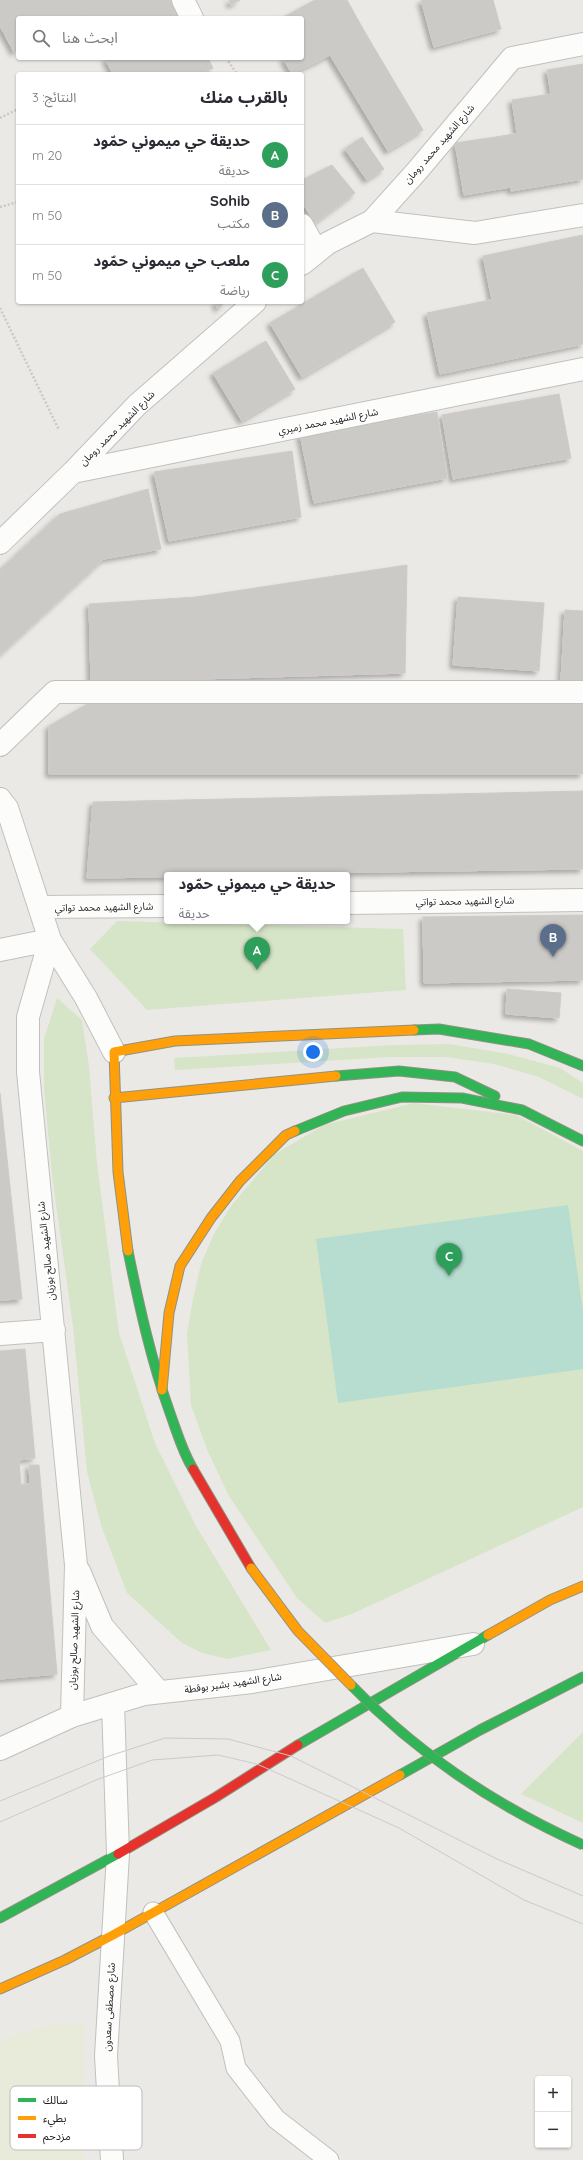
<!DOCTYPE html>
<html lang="ar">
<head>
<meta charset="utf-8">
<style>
  body { margin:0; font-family:Quicksand,"Noto Sans Arabic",sans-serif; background:#f7f7f7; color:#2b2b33; direction:rtl }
  .controls { position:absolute; right:12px; bottom:12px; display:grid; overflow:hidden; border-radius:4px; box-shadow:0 1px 3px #0004 }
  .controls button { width:36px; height:36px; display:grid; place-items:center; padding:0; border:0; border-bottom:1px solid #e1e1e2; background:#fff; color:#2b2b33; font:20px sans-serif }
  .you { position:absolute; left:313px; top:1052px; width:14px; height:14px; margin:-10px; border:3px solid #fff; border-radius:50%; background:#1a73e8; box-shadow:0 0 0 6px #1a73e833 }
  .badge { display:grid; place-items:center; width:26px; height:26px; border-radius:50%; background:#656463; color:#fff; font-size:13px; font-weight:700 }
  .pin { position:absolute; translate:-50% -33px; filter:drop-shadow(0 1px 2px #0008) }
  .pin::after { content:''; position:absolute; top:21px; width:14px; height:12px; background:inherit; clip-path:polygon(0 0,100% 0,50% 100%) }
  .popup { position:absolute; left:164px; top:872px; width:186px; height:52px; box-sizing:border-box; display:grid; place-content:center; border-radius:4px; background:#fff; filter:drop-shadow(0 1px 3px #0005); font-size:13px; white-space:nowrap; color:#7c7c81 }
  .popup b { font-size:15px; color:#2b2b33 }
  .popup::after { content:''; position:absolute; left:50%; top:100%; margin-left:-8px; border:8px solid transparent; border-top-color:#fff }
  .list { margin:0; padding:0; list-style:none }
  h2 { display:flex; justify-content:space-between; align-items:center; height:52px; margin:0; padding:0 16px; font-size:17px }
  h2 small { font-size:13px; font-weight:400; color:#7c7c81 }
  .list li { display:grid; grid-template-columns:26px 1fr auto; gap:12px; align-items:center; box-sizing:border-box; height:60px; padding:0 16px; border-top:1px solid #e1e1e2 }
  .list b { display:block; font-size:15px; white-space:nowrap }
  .list p { margin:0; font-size:13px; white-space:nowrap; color:#7c7c81 }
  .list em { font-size:13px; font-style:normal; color:#7c7c81 }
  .icon { flex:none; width:22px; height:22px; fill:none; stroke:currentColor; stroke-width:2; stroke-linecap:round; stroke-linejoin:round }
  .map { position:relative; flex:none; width:583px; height:2160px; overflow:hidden; direction:ltr }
  .search { position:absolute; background:#fff; box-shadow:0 1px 3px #0004; left:16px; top:16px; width:288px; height:44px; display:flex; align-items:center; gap:10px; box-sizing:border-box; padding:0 14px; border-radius:4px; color:#7c7c81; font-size:15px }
  .panel { position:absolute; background:#fff; box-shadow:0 1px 3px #0004; left:16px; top:72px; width:288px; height:232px; border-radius:4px; direction:rtl }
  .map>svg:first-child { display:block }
</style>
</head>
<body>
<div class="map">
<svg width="583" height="2160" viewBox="0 0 583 2160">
  <defs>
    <filter id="shadow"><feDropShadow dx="-3.5" dy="3.5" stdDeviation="2" flood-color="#0004"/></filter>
  </defs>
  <rect width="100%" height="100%" fill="#ebe9e6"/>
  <path fill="#e8eada" d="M 84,2021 L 83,2160 L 0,2160 L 0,2041 L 42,2027 Z"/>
  <path fill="#d6e5c7" d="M 117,921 L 403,929 L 406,990 L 147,1010 L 90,949 Z
    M 57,998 L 82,1020 L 89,1066 L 97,1163 L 119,1333 L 155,1443 L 196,1526 L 271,1650 L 227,1659 L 202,1653 L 182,1643 L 127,1593 L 102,1528 L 87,1472 L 73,1327 L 52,1175 L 44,1089 L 44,1039 Z
    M 450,1044 L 508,1054 L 560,1068 L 583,1083 L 583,1099 L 539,1077 L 494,1064 L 446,1057 L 391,1057 L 175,1070 L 174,1058 L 393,1045 Z
    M 414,1103 L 516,1115 L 583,1151 L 583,1507 L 352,1614 L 325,1623 L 297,1598 L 229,1496 L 208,1452 L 191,1405 L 187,1334 L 193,1299 L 201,1264 L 214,1234 L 231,1206 L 275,1154 L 324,1125 Z
    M 583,1732 L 583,1823 L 521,1794 Z"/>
  <path fill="#b6ddcf" d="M 568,1205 L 583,1312 L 583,1369 L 338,1403 L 316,1239 Z"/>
  <path fill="#cccac7" stroke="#cecbc8" filter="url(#shadow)" d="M 0,0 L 74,0 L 82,16 L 79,18 L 18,18 L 18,50 L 14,52 L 0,26 Z
    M 74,0 L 177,0 L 186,18 L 83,18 Z
    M 229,0 L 240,0 L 231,5 Z
    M 315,0 L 347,0 L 366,34 L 330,55 L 292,74 L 283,58 L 302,58 L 302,18 L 282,18 Z
    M 421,0 L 493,0 L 501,29 L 434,47 Z
    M 366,34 L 423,130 L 388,151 L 330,55 Z
    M 105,58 L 208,58 L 213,68 L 201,74 L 113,74 Z
    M 583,64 L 583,179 L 565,182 L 547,70 Z
    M 551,94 L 556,127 L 517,133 L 512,100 Z
    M 556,127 L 565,182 L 511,191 L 502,136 Z
    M 502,136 L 511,187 L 464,195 L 455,143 Z
    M 362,137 L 384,169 L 367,180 L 345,149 Z
    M 332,165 L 355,193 L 315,223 L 302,202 L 302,180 Z
    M 583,235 L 583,281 L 492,300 L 483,256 Z
    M 363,268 L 395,322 L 302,377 L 270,323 Z
    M 583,281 L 583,344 L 440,374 L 427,313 Z
    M 215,302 L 225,302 L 218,309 Z
    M 266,341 L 295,389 L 242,421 L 213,373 Z
    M 559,394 L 571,458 L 453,479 L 442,415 Z
    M 437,412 L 447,478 L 314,503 L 300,434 Z
    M 292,451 L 301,517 L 169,541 L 154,472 Z
    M 148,489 L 161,549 L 104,559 L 0,655 L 0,570 L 60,514 Z
    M 407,565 L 405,673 L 200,679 L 196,597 Z
    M 196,597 L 200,679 L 91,683 L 89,604 Z
    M 458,597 L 544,603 L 539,671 L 453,665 Z
    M 565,610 L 583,611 L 583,681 L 561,680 Z
    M 494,620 L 496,646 L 470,648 L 468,622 Z
    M 91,702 L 583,702 L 583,774 L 49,774 L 49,726 Z
    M 583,791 L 583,869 L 167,875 L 167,877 L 87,878 L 93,802 Z
    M 583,915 L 583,980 L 424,983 L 423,917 Z
    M 507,989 L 561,993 L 559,1018 L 506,1014 Z
    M 0,1093 L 22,1299 L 0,1300 Z
    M 25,1349 L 35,1458 L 19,1460 L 21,1485 L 30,1484 L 29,1465 L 39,1465 L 57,1674 L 0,1679 L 0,1351 Z"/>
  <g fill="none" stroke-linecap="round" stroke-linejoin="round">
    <defs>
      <path id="lane" d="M 153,1912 L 230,2041 L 236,2068 L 276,2119 L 329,2160"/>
      <path id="street" d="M 183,0 L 192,18
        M 372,221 L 475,233 L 583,215
        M 302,225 L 317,252
        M 302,264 L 328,243 L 372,221 L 417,171 L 512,58 L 583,44
        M 73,472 L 583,369
        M 0,543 L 73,472 L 137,405 L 255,302
        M 0,745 L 55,692 L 583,692
        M 0,799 L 7,808 L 50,940 L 86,998 L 114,1052
        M 347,903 L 583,900
        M 40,907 L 167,906
        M 0,950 L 50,940 L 28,1017 L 28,1072 L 76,1565 L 72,1716
        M 0,1334 L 54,1330
        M 79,1571 L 102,1626 L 159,1692
        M 0,1749 L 72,1716 L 144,1694 L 252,1682 L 473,1644
        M 112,2160 L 106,2056 L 118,1854 L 113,1704"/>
      <path id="fast" d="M 414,1030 L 439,1029 L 529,1044 L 583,1066
        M 336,1076 L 399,1071 L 455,1077 L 495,1096
        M 295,1131 L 344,1111 L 402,1097 L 462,1098 L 522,1110 L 583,1141
        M 128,1251 C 139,1305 151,1360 170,1413 C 177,1432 182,1451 193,1469
        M 298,1745 L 488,1635
        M 400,1775 L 480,1730 L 583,1677
        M 0,1918 L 118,1854"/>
      <path id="slow" d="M 114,1052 L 118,1172 L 128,1251
        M 114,1052 L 175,1041 L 414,1030
        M 114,1098 L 336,1076
        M 162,1390 L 169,1313 L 180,1266 L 211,1218 L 240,1181 L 286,1135 L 295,1131
        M 488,1635 L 550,1600 L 583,1586
        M 113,1935 L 400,1775
        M 0,1989 L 65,1960 L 113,1935"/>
      <path id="jam" d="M 193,1469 L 251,1568
        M 118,1854 L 216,1797 L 298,1745"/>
    </defs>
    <use href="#lane" stroke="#c1c0be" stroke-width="21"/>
    <use href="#street" stroke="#c1c0be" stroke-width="24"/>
    <use href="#fast" stroke="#909280" stroke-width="11"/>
    <use href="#slow" stroke="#909280" stroke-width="11"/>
    <use href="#jam" stroke="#909280" stroke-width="11"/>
    <path stroke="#d0c6c4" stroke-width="2.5" stroke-dasharray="2 2" stroke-linecap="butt" d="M 226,58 L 237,74
      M 0,118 L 18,109
      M 0,207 L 18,202
      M 0,308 L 59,430"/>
    <use href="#lane" stroke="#fcfcfb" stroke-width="19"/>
    <use href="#street" stroke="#fcfcfb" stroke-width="22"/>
    <use href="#fast" stroke="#30b455" stroke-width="9"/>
    <use href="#slow" stroke="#ff9f0a" stroke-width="9"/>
    <use href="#jam" stroke="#e5322d" stroke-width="9"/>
    <path stroke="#cacac9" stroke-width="1" d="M 0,1801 L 109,1756 L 165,1738 L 228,1739 L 291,1756 L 497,1859 L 583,1896
      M 0,1822 L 96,1780 L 152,1760 L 218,1755 L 257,1764 L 399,1828 L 524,1900 L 583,1924"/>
    <defs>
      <path id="fast-bridge" d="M 351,1685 C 418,1754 496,1806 583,1845"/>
      <path id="slow-bridge" d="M 251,1568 L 298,1631 L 351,1685"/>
    </defs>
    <use href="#fast-bridge" stroke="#909280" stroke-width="11" stroke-linecap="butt"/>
    <use href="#slow-bridge" stroke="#909280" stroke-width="11" stroke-linecap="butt"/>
    <use href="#fast-bridge" stroke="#30b455" stroke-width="9"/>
    <use href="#slow-bridge" stroke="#ff9f0a" stroke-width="9"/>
  </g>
  <g text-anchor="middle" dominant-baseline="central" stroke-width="3" stroke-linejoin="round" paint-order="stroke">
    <g font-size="10" fill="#1d1d1d" stroke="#fff">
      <text transform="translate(439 144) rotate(-49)">شارع الشهيد محمد رومان</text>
      <text transform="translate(328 421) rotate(-11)">شارع الشهيد محمد زميري</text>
      <text transform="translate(117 428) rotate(-45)">شارع الشهيد محمد رومان</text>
      <text transform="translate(465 901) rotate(-1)">شارع الشهيد محمد تواتي</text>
      <text transform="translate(104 907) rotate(-1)">شارع الشهيد محمد تواتي</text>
      <text transform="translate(46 1251) rotate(-96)">شارع الشهيد صالح بوزيان</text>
      <text transform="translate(74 1640) rotate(-88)">شارع الشهيد صالح بوزيان</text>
      <text transform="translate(233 1683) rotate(-8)">شارع الشهيد بشير بوقطة</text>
      <text transform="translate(109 2007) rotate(-87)">شارع مصطفى سعدون</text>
    </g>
  </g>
  <rect x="10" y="2086" width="132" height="64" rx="6" fill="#fff" stroke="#bbb" stroke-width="1"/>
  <rect x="18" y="2098" width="18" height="4" fill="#30b455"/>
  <rect x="18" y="2116" width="18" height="4" fill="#ff9f0a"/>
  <rect x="18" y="2134" width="18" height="4" fill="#e5322d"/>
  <g font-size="11" fill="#1d1d1d">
    <text x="43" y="2104">سالك</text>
    <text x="43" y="2122">بطيء</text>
    <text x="43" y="2140">مزدحم</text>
  </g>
</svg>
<div class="controls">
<button>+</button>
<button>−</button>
</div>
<div class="you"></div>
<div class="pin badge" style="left:257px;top:970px;background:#2e9e5b">A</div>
<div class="popup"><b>حديقة حي ميموني حمّود</b>حديقة</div>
<div class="pin badge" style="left:553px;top:957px;background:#5c6f8a">B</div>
<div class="pin badge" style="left:449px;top:1276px;background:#2e9e5b">C</div>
<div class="search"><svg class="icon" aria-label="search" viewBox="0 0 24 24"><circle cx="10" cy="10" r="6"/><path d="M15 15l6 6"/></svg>ابحث هنا</div>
<section class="panel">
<h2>بالقرب منك<small>النتائج: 3</small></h2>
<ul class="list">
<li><span class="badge" style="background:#2e9e5b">A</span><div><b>حديقة حي ميموني حمّود</b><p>حديقة</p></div><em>20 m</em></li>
<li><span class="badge" style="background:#5c6f8a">B</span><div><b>Sohib</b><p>مكتب</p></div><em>50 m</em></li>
<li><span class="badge" style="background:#2e9e5b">C</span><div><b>ملعب حي ميموني حمّود</b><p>رياضة</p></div><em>50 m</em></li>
</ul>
</section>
</div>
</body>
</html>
